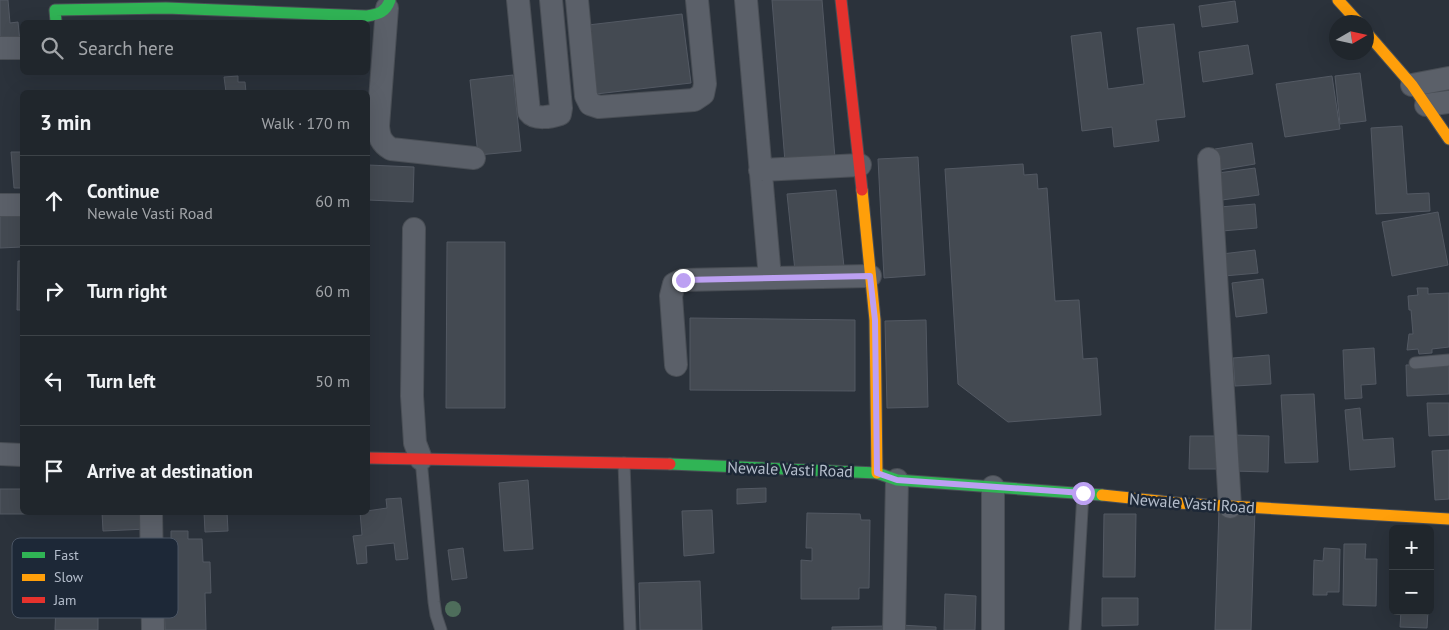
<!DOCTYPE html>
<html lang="en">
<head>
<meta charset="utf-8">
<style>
  body { margin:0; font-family:"PT Sans",sans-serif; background:#282e34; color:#f1f3f6 }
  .controls { position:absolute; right:15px; bottom:15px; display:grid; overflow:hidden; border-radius:8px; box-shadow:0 5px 20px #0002 }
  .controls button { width:45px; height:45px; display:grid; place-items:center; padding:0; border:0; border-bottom:1px solid #3d4348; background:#20262c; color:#f1f3f6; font:25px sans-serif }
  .compass { position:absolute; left:1329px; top:15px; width:45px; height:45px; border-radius:50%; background:#20262c; box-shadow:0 5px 20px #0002; rotate:81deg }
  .stop { position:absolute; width:15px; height:15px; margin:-11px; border:4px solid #bca0f2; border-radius:50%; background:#fff }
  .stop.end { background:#bca0f2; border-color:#fff; box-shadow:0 1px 5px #0008 }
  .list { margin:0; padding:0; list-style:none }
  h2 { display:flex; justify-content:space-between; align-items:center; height:65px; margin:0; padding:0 20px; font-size:21px }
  h2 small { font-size:16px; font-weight:400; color:#a2a5a9 }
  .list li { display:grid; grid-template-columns:32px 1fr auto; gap:15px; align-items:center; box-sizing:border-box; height:90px; padding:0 20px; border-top:1px solid #3d4348 }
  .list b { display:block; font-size:19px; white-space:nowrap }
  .list p { margin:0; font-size:16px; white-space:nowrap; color:#a2a5a9 }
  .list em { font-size:16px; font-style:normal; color:#a2a5a9 }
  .icon { flex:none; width:28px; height:28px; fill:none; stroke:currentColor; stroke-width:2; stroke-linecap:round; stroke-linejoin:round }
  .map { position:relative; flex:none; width:1449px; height:630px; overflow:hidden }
  .search { position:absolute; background:#20262c; box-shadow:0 5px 20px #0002; left:20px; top:20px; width:350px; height:55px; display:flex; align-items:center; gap:12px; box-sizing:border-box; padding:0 18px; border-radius:8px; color:#a2a5a9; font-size:19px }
  .panel { position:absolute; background:#20262c; box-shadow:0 5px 20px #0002; left:20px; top:90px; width:350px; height:425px; border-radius:8px }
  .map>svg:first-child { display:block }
</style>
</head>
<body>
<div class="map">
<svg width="1449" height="630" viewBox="0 0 1449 630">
  <rect width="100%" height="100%" fill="#2b323b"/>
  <path fill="#444a52" stroke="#535963" d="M 0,0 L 8,0 L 10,23 L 18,22 L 20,42 L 0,43 Z
    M 772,0 L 822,0 L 835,158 L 785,162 Z
    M 1235,1 L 1238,22 L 1202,27 L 1199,6 Z
    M 682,14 L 691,83 L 596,94 L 588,25 Z
    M 1174,24 L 1185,117 L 1156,120 L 1159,141 L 1114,147 L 1112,127 L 1082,131 L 1071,36 L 1101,32 L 1108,89 L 1144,84 L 1137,28 Z
    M 1248,45 L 1253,74 L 1203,82 L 1199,52 Z
    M 1360,73 L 1366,121 L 1340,124 L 1335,76 Z
    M 513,75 L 521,151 L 478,155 L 470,80 Z
    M 238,76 L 238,82 L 245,82 L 246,92 L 226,92 L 224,77 Z
    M 1332,76 L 1340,129 L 1285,137 L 1276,84 Z
    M 1402,126 L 1407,194 L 1429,193 L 1430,211 L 1376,214 L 1371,128 Z
    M 1252,143 L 1255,164 L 1219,170 L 1215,149 Z
    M 11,152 L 22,152 L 22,188 L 14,188 Z
    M 918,157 L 925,275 L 884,278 L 878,159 Z
    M 1023,164 L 1024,175 L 1037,174 L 1038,189 L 1047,188 L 1055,301 L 1079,300 L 1083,359 L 1097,358 L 1101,415 L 1008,422 L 958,384 L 945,169 Z
    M 368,165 L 414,167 L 413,202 L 368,200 Z
    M 1255,168 L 1259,195 L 1222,200 L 1218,173 Z
    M 836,190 L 844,267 L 795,271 L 787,194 Z
    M 1255,204 L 1257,228 L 1222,231 L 1220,207 Z
    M 22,210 L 22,247 L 0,248 L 0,211 Z
    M 1438,212 L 1448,265 L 1392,276 L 1382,222 Z
    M 447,242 L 505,242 L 505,408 L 446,408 Z
    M 1255,250 L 1258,273 L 1224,276 L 1222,254 Z
    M 18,261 L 22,261 L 22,310 L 17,310 Z
    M 1263,279 L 1267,313 L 1236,317 L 1232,283 Z
    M 1417,288 L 1428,288 L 1428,294 L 1449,293 L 1449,347 L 1432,349 L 1432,353 L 1419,354 L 1418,349 L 1407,350 L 1409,334 L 1413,334 L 1411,310 L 1409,310 L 1408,296 L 1418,295 Z
    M 690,318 L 855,320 L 855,391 L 690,390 Z
    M 926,320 L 928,407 L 887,408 L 885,321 Z
    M 1374,348 L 1376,384 L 1361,385 L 1362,398 L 1345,399 L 1343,350 Z
    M 1269,355 L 1271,384 L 1235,386 L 1233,358 Z
    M 1449,364 L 1449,394 L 1407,396 L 1406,365 Z
    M 1314,394 L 1318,462 L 1285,463 L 1281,395 Z
    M 1427,403 L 1449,403 L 1449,435 L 1429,436 Z
    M 1360,408 L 1363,440 L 1393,438 L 1395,467 L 1350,470 L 1345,410 Z
    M 1233,435 L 1269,436 L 1268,472 L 1233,471 Z
    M 1190,436 L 1223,436 L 1222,469 L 1189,469 Z
    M 1449,450 L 1449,499 L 1435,500 L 1432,451 Z
    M 528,480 L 533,549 L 504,551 L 499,483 Z
    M 766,488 L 766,502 L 737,504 L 737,489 Z
    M 0,489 L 22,489 L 22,512 L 36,512 L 36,514 L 0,514 Z
    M 401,498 L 408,559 L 396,560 L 394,543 L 366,546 L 367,563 L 357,564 L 353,536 L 362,535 L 360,512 L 387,508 L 386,499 Z
    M 1219,509 L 1255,510 L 1251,630 L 1215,630 Z
    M 712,510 L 714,553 L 684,556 L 682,511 Z
    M 102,512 L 146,512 L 147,529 L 103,531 Z
    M 204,512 L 227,512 L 228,531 L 205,532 Z
    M 807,513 L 860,514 L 861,520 L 870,520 L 869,588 L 859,588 L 859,599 L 801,599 L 801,560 L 812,561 L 812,548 L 806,548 Z
    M 1104,514 L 1136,514 L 1135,577 L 1103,577 Z
    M 171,531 L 188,531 L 188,539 L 202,539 L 203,562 L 210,562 L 211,593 L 205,593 L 206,630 L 165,630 L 162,542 L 171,542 Z
    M 1344,544 L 1366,544 L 1365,559 L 1377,559 L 1376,606 L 1343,605 Z
    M 463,548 L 467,578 L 452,580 L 448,550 Z
    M 1324,548 L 1340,549 L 1339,592 L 1327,592 L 1327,595 L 1313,595 L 1314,560 L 1323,561 Z
    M 57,578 L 94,580 L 93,613 L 98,610 L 98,630 L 55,630 Z
    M 700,581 L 702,630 L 640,630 L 639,583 Z
    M 945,594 L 976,596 L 975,630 L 944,630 Z
    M 1102,598 L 1138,598 L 1138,625 L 1102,626 Z
    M 1401,611 L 1428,611 L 1427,628 L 1400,627 Z
    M 900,625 L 936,627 L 936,630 L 900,630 Z
    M 886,626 L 886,630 L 832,630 L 832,627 Z"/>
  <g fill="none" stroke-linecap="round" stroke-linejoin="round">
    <defs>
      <path id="lane" d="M 1415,363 L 1449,360
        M 421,459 L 434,602 L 436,615 L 441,630
        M 624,463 L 630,630
        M 1075,630 L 1083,493"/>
      <path id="street" d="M 518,0 L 529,112 C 535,120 551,117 560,114 L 561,108 L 551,0
        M 577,0 L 586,96 L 590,104 L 599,107 L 694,100 L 703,94 L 705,84 L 697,0
        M 746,0 L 770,278
        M 387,8 L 378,126 C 379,137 381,143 391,149 L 474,158
        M 0,48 L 22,48
        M 1412,85 L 1449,78
        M 1426,105 L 1449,102
        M 1209,159 L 1230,507
        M 760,170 L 860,165
        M 0,205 L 22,205
        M 414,229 L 412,396 L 415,443 L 421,459
        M 676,365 L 671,296 L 674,284 L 683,280 L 870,276
        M 0,454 L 22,455
        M 151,512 L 153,630
        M 894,630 L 897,480
        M 993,630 L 993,487"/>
      <path id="fast" d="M 56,22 L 55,10 L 166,8 L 367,16 C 379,14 386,12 390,0
        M 670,464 L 877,473 L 897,480 L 1102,495"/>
      <path id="slow" d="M 1338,0 L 1358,22
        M 1366,32 L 1412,85 L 1449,139
        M 862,190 L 875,320 L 877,473
        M 1102,495 L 1178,503 L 1449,519"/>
      <path id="jam" d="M 841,0 L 862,190
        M 368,458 L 670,464"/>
    </defs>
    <use href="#lane" stroke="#494e55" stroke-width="13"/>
    <use href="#street" stroke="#494e55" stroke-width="24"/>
    <use href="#fast" stroke="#494e55" stroke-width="13"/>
    <use href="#slow" stroke="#494e55" stroke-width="13"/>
    <use href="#jam" stroke="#494e55" stroke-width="13"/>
    <use href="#lane" stroke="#5b6069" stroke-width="11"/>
    <use href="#street" stroke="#5b6069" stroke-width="22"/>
    <use href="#fast" stroke="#30b455" stroke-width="11"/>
    <use href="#slow" stroke="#ff9f0a" stroke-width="11"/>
    <use href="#jam" stroke="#e5322d" stroke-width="11"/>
  </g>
  <circle fill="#4e6d5b" cx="453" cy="609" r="8"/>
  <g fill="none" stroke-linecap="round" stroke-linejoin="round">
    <path stroke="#bca0f2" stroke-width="6" d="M 683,280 L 870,276 L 875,320 L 877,473 L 897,480 L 1083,493"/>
  </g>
  <g text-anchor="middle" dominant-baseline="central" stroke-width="5" stroke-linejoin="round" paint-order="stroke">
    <g font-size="16" fill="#b5becc" stroke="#1d2837">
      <text transform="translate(790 469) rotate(2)">Newale Vasti Road</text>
      <text transform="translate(1192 503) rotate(4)">Newale Vasti Road</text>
    </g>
  </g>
  <rect x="12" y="538" width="166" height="80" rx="8" fill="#1d2837" stroke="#4b5564" stroke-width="1"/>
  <rect x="22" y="552" width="23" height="6" fill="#30b455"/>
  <rect x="22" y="574" width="23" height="7" fill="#ff9f0a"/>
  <rect x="22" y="597" width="23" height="6" fill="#e5322d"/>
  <g font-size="14" fill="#b5becc">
    <text x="54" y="560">Fast</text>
    <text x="54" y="582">Slow</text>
    <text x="54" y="605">Jam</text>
  </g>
</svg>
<div class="controls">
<button>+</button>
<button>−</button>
</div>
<svg class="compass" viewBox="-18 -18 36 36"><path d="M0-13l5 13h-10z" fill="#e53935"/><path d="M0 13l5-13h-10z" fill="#a2a5a9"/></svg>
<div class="stop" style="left:1083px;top:493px"></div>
<div class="stop end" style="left:683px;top:280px"></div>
<div class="search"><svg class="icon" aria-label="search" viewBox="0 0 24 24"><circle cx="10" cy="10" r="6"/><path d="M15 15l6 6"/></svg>Search here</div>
<section class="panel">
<h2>3 min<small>Walk · 170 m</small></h2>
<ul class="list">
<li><svg class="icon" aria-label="ahead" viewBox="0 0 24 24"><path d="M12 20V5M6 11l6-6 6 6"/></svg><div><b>Continue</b><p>Newale Vasti Road</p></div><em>60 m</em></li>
<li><svg class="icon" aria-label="right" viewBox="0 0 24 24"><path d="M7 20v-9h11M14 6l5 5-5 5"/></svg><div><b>Turn right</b></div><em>60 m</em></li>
<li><svg class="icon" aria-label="left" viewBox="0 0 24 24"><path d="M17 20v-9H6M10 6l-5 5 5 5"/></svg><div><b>Turn left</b></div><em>50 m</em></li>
<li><svg class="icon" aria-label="arrive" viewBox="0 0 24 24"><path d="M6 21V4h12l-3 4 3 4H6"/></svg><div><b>Arrive at destination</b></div></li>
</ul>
</section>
</div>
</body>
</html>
